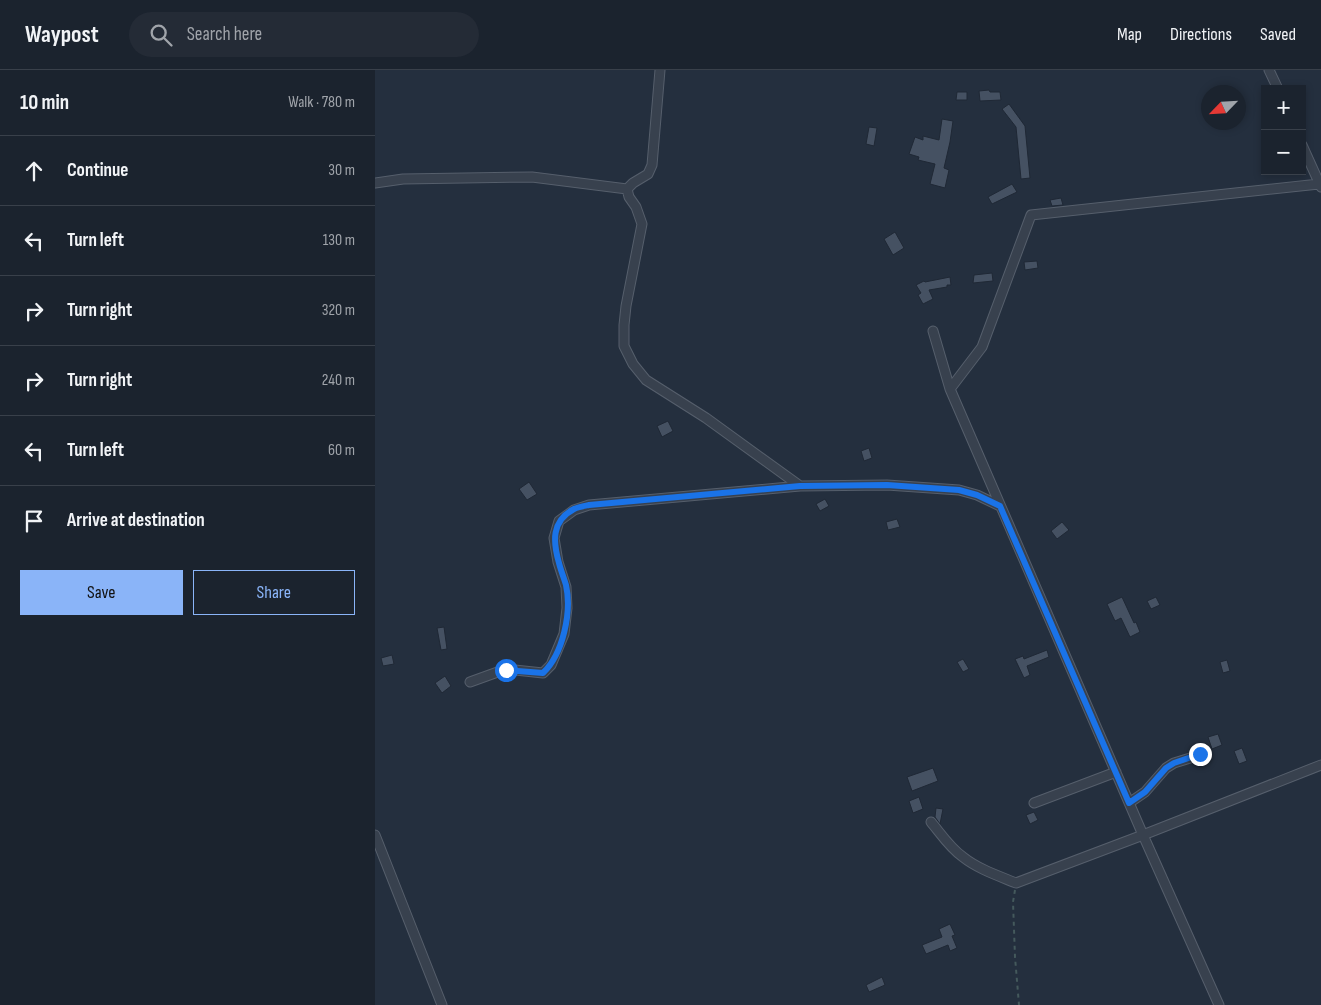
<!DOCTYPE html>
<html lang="en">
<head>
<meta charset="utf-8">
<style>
  body { margin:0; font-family:"Sofia Sans Condensed",sans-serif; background:#242b36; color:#f1f3f6 }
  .controls { position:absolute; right:15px; top:15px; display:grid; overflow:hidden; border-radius:0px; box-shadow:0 2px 8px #0003 }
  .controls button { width:45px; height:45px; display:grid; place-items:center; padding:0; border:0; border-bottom:1px solid #39404a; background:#1b232e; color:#f1f3f6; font:25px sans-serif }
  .compass { position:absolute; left:826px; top:15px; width:45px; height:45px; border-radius:50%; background:#1b232e; box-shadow:0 2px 8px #0003; rotate:245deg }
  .stop { position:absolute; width:15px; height:15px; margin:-11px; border:4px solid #1a73e8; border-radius:50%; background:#fff }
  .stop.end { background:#1a73e8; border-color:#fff; box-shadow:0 1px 5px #0008 }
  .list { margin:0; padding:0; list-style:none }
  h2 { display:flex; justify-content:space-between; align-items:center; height:65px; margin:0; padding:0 20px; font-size:21px }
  h2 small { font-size:16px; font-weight:400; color:#a0a4aa }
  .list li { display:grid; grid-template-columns:32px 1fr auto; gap:15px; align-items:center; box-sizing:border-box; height:70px; padding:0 20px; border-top:1px solid #39404a }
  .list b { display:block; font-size:19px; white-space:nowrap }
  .list em { font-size:16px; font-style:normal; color:#a0a4aa }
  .actions { display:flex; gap:10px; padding:15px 20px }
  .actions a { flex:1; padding:11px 0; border:1px solid #8ab4f8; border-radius:0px; text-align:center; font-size:18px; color:#8ab4f8 }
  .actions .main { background:#8ab4f8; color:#111 }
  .icon { flex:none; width:28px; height:28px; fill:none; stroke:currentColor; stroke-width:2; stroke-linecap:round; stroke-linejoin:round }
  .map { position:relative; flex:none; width:946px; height:935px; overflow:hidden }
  header { display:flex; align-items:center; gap:30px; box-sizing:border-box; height:70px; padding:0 25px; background:#1b232e; border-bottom:1px solid #39404a }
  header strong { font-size:24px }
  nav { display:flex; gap:28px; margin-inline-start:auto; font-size:18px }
  .search { width:350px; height:45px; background:#242b36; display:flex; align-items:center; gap:12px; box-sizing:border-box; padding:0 18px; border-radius:28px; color:#a0a4aa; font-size:19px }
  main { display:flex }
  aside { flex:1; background:#1b232e }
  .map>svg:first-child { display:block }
</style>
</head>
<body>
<header>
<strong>Waypost</strong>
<div class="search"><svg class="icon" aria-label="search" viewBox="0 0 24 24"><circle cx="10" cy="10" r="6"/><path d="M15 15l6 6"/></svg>Search here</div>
<nav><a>Map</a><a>Directions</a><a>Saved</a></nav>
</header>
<main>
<aside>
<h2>10 min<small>Walk · 780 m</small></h2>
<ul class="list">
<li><svg class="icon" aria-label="ahead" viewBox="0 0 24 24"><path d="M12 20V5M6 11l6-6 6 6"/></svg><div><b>Continue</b></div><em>30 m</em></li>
<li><svg class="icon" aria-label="left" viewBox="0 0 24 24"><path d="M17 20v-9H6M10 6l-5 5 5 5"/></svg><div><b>Turn left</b></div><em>130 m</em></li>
<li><svg class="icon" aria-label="right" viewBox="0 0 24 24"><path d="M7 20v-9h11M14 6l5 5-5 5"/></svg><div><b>Turn right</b></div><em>320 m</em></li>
<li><svg class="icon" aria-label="right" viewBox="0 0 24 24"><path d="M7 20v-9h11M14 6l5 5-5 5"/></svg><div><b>Turn right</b></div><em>240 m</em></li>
<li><svg class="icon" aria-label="left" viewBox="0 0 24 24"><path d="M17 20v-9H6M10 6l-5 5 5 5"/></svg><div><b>Turn left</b></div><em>60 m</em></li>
<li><svg class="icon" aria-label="arrive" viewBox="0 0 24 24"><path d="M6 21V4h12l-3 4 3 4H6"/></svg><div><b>Arrive at destination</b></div></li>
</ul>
<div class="actions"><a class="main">Save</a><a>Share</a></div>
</aside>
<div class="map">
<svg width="946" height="935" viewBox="0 0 946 935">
  <rect width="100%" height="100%" fill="#242f3e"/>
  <path fill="#455162" stroke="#1f2835" d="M 614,20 L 615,22 L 625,22 L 626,30 L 605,31 L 604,21 Z
    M 582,22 L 592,22 L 592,30 L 581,30 Z
    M 634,34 L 650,56 L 655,108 L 646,109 L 641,57 L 627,39 Z
    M 567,49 L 578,51 L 575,72 L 569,98 L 574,100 L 570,118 L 555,114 L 560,94 L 543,90 L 544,87 L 534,84 L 540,67 L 548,70 L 548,66 L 564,70 Z
    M 494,57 L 502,58 L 499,76 L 491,74 Z
    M 637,114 L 642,122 L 617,134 L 613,127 Z
    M 686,128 L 688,135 L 677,136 L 675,130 Z
    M 520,162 L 529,178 L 518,185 L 509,169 Z
    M 662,191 L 663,198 L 650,200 L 649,192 Z
    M 617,203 L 618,211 L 598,213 L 599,205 Z
    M 575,207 L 576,215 L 572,215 L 572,217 L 554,220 L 558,229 L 548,234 L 543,225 L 546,223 L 541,215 L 549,211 L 550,212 Z
    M 293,351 L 298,361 L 287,367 L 282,356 Z
    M 494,378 L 497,388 L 489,391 L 486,381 Z
    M 154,412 L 162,424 L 152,430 L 144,419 Z
    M 450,429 L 454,436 L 445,441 L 441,434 Z
    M 522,449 L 525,457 L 513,460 L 511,452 Z
    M 687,452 L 694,460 L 682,469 L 676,461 Z
    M 747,527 L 759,553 L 761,552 L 765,562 L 755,567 L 746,548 L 740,551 L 732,534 Z
    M 781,527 L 785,535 L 776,539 L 772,531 Z
    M 69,557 L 72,579 L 66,580 L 62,558 Z
    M 672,580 L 674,587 L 652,596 L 655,605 L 649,608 L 640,589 L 648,586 L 649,589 Z
    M 17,585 L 19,594 L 8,596 L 6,588 Z
    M 588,589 L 594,599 L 588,602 L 582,592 Z
    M 852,590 L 855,601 L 848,603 L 845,592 Z
    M 70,606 L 76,616 L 67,623 L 60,613 Z
    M 843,664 L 847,675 L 837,679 L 833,667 Z
    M 867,678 L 872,691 L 864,694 L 859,681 Z
    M 558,698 L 563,711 L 537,721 L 532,707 Z
    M 544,727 L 548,739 L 538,743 L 534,731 Z
    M 561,738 L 568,739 L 565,754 L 560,747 Z
    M 659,742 L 663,750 L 655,754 L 651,745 Z
    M 575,854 L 580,865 L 577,866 L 582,878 L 575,881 L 573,875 L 551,884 L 547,875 L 567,867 L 564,859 Z
    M 507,907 L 510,915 L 494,922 L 491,915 Z"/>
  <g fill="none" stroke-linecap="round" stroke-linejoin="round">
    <defs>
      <path id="minor" d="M 285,0 L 277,95 L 273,104 L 258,113 L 252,119 L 254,127 L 261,137 L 267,154 L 251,236 L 249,255 L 249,276 L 258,294 L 271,310 L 331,348 L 425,416
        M 894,0 L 903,19
        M 927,75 L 946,117
        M 0,113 L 28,109 L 157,107 L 252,119
        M 558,261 L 575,319 L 768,765 L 844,935
        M 575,319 L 607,277 L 656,145 L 944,114
        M 95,612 L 131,599 L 168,603 L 176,595 L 189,564 L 192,538 L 191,517 L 183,492 L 179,468 L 184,451 L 199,440 L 214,435 L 425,416 L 512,415 L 584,420 L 602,425 L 625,436
        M 659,733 L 741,702
        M 754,733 L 770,722 L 791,698 L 799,693 L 825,685
        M 556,752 C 566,764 575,778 588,787 C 603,799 624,806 641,813 L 768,765 L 946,695
        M 0,765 L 67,935"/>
    </defs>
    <use href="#minor" stroke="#565f6c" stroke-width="11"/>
    <path stroke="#44595c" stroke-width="2" stroke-dasharray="4 4" stroke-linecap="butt" d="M 640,820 L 638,832 L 640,887 L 644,935"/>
    <use href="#minor" stroke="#38414e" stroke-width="9"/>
  </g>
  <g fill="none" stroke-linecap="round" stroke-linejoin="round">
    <path stroke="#1a73e8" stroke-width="6" d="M 131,600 L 168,603 C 188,584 197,542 191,515 C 189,508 186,501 184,493 C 178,472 176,451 199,439 C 203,437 209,436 214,435 L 425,416 L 512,415 L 584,420 L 602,425 L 625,436 L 754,733 L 770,722 L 791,698 L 799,693 L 825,684"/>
  </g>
</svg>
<div class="controls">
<button>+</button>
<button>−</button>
</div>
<svg class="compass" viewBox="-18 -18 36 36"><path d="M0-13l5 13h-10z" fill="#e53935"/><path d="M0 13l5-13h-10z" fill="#a0a4aa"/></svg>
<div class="stop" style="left:131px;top:600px"></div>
<div class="stop end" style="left:825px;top:684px"></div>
</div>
</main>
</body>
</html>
